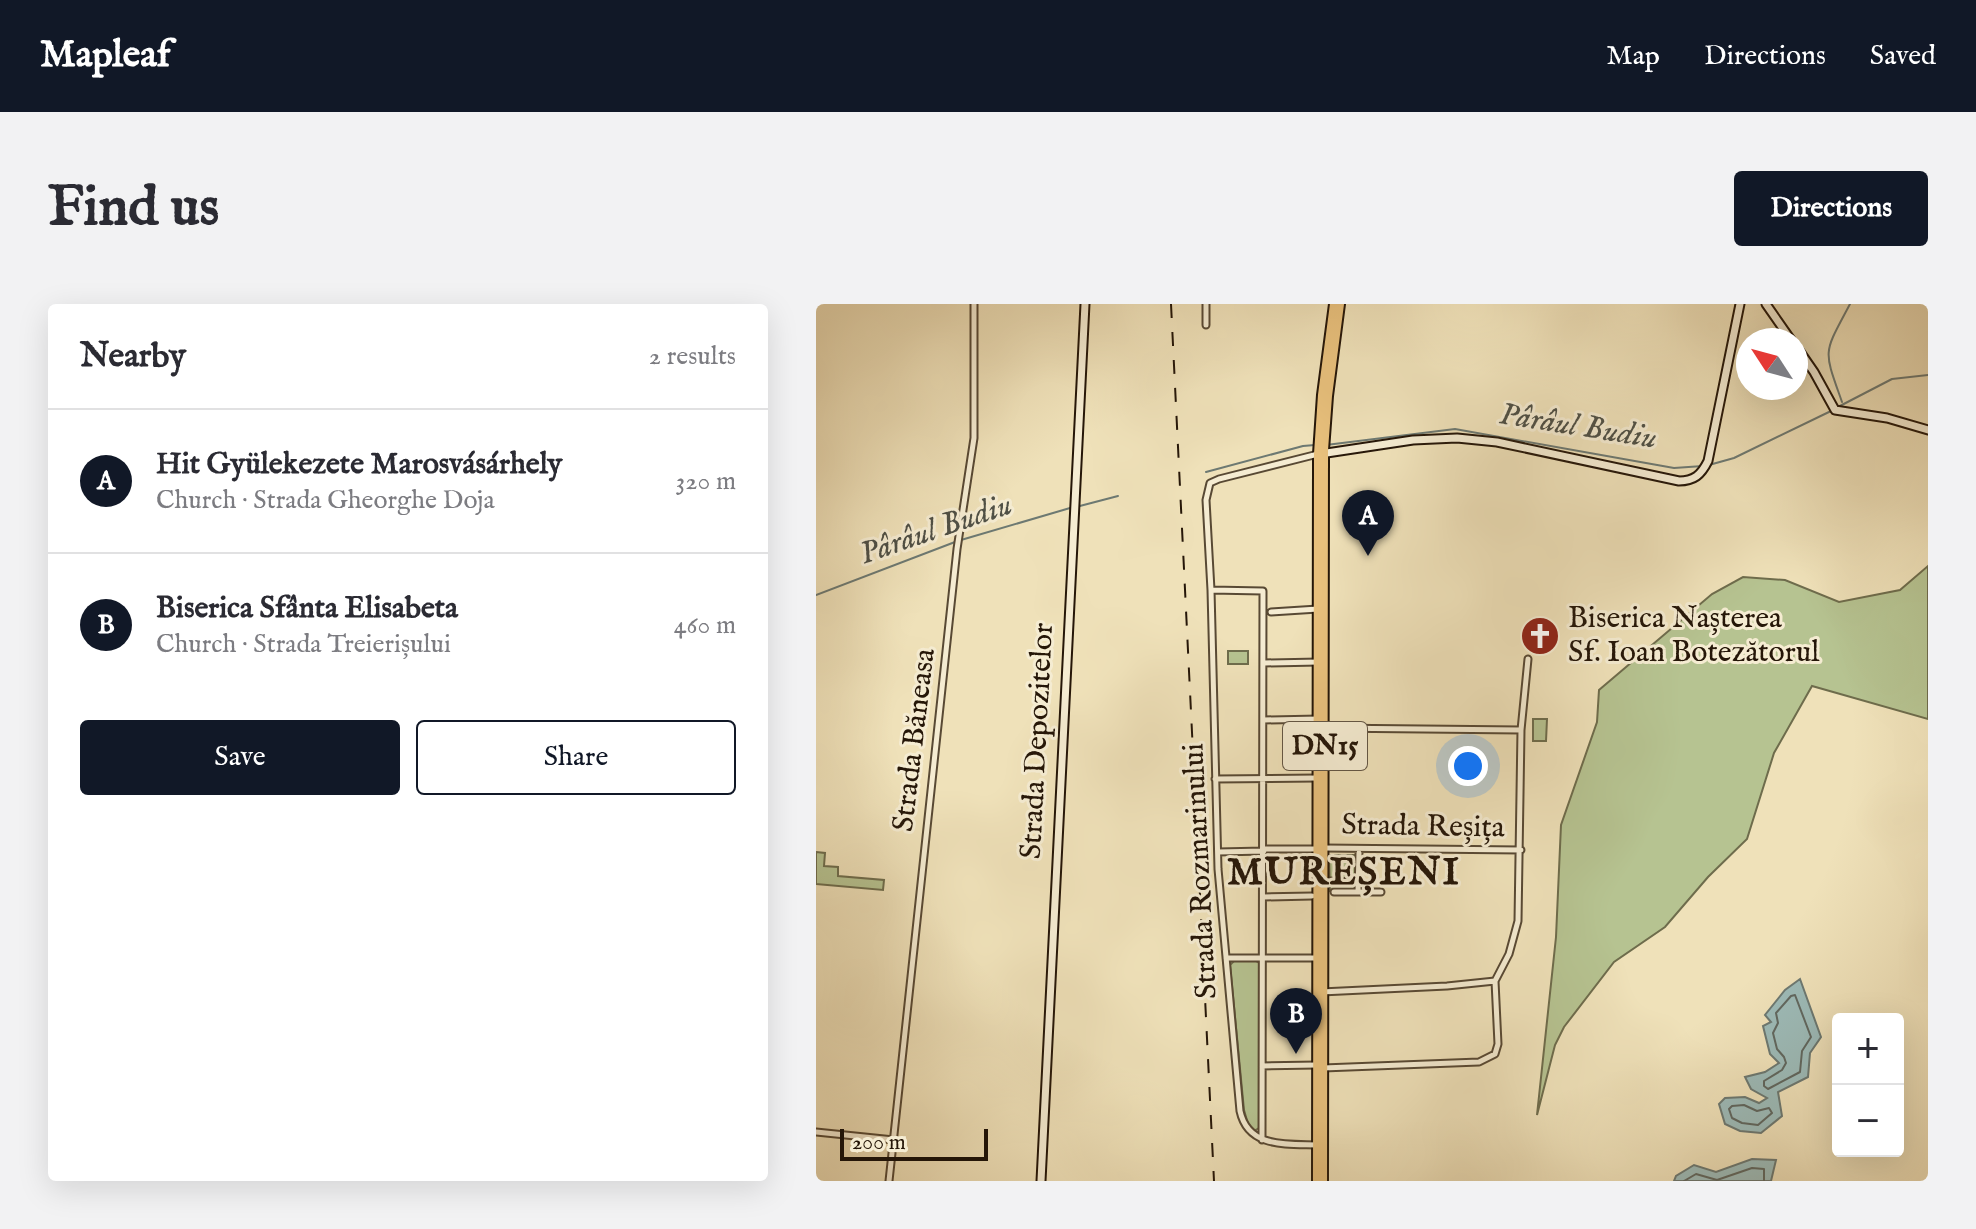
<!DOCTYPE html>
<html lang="en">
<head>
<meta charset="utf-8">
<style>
  body { margin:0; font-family:"IM FELL English",serif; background:#f2f2f3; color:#2b2b33 }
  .controls { position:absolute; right:24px; bottom:24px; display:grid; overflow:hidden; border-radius:8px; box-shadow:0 8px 32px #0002 }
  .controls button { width:72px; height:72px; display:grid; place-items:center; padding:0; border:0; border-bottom:2px solid #e1e1e2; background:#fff; color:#2b2b33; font:40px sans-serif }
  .compass { position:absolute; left:920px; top:24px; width:72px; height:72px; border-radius:50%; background:#fff; box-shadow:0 8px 32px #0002; rotate:306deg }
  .scale { position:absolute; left:24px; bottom:20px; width:148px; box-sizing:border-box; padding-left:8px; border:4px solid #251608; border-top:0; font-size:22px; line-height:28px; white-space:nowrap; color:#251608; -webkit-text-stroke:6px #f5ecd2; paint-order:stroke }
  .you { position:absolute; left:652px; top:462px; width:28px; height:28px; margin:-20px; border:6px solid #fff; border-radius:50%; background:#1a73e8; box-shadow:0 0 0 12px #1a73e833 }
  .badge { display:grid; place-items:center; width:52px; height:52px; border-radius:50%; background:#111827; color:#fff; font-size:26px; font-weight:700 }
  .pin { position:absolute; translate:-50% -66px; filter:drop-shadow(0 2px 4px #0008) }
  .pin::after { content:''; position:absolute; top:42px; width:28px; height:24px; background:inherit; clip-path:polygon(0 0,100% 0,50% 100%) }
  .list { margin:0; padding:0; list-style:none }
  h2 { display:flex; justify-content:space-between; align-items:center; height:104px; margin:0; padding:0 32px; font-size:34px }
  h2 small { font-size:26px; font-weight:400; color:#7c7c81 }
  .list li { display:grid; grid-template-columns:52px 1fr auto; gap:24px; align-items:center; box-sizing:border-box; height:144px; padding:0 32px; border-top:2px solid #e1e1e2 }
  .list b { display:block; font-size:30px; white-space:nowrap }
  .list p { margin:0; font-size:26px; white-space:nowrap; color:#7c7c81 }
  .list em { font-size:26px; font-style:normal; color:#7c7c81 }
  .actions { display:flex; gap:16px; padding:24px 32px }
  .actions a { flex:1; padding:18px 0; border:2px solid #111827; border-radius:8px; text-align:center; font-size:28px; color:#111827 }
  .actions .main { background:#111827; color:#fff }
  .map { position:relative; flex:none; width:1112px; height:877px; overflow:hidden; border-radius:8px }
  header { display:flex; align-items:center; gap:48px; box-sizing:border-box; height:112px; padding:0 40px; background:#111827; color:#fff }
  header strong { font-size:38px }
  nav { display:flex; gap:44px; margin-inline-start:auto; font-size:28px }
  .intro { display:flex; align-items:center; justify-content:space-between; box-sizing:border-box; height:192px; padding:0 48px }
  h1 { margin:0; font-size:56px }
  .button { padding:20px 36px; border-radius:8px; background:#111827; color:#fff; font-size:28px; font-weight:700 }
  main { display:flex; gap:48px; padding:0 48px }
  aside { flex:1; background:#fff; border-radius:8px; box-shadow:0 8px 32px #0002 }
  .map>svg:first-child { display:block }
</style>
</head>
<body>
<header>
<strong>Mapleaf</strong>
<nav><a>Map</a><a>Directions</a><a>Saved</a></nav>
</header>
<div class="intro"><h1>Find us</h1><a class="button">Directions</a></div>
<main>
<aside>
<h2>Nearby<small>2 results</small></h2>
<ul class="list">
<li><span class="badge">A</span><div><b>Hit Gyülekezete Marosvásárhely</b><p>Church · Strada Gheorghe Doja</p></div><em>320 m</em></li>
<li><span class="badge">B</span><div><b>Biserica Sfânta Elisabeta</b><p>Church · Strada Treierișului</p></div><em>460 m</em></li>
</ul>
<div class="actions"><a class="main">Save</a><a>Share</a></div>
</aside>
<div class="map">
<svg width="1112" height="877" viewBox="0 0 1112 877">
  <rect width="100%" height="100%" fill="#efe1b9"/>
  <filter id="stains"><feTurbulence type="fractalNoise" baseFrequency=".0025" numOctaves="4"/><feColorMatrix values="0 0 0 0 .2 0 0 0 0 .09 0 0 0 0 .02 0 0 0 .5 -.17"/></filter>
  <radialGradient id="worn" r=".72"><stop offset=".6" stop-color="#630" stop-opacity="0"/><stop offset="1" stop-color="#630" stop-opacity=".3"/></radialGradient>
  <path fill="#b6c391" stroke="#6e6c4c" stroke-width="2" d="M 1112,262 L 1112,415 L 996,382 L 958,449 L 931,535 L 892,573 L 849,623 L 798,658 L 748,723 L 739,741 L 721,811 L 740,633 L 745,521 L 781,418 L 783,386 L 896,290 L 927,273 L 969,276 L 1023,298 L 1084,286 Z
    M 412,347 L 432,347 L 432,360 L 412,360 Z
    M 717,415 L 731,415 L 730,437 L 717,437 Z
    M 0,548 L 9,549 L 8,562 L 22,563 L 22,572 L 68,576 L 67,586 L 0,580 Z
    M 513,551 L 541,551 L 541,586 L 514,587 Z
    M 418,657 L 440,657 L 445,660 L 444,818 L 443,824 L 438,827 L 432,820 L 428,806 L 414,661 Z"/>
  <path fill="#9dbbb8" stroke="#6d7972" stroke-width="2" d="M 984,675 L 1005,733 L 994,749 L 992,773 L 962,788 L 966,812 L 945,829 L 924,827 L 909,820 L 903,800 L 909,794 L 929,793 L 943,799 L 951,794 L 935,785 L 929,773 L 949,768 L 963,759 L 954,750 L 947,722 L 955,718 L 949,711 L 969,686 Z
    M 936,855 L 960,856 L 955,877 L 858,877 L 860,872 L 878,861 L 900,868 Z"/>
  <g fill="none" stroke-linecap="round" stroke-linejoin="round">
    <path stroke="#616860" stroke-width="2" d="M 979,691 L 995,733 L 986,747 L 984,768 L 952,785 L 948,782 L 948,777 L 966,766 L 970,759 L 968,753 L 961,745 L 957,729 L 962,719 L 960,709 L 975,692 Z
      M 928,801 L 941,807 L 953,804 L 956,809 L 942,821 L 926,819 L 916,814 L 913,805 L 916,802 Z
      M 868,877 L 880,870 L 901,876 L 936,864 L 948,865 L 948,877"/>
    <path stroke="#6d7972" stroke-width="2" d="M 1026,98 C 1007,44 1007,51 1034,0
      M 1020,104 L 1076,75 L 1112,71
      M 510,141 L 639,125 L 858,164 L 887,162
      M 893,161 L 918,154 L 1015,107
      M 390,168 L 487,142 L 499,141
      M 260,203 L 302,192
      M 145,236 L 254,204
      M 0,291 L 139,238"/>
    <defs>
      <path id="street" d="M 390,0 L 390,21
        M 395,286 L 447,287 L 446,836
        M 455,308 L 502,305
        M 449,359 L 503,358
        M 448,416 L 503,415
        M 509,424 L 705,426
        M 399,475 L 501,474
        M 508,544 L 705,546
        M 447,545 L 501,545
        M 402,548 L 448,547
        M 543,549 L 542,588 L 565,588
        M 513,577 L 542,578
        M 518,588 L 542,588
        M 448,593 L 496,592
        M 410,654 L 500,654
        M 505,688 L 631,682 L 679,677
        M 446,762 L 501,761
        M 507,764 L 663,758 L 679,750 L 682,740 L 679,677 L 693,650 L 702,617 L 705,426 L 712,355
        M 0,828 L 78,836
        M 501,841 C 470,840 432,844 424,807 L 402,565 L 395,286 L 390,196 L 394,179 L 403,175 L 502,150
        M 73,877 L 141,245 L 158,134 L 158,0"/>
      <path id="secondary" d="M 950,0 L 975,36
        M 980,42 L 998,68 L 1019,106 L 1071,114 L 1112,126
        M 504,150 L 597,136 L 641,134 L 681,138 L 863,177 C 878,177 885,171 892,157 L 924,0
        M 225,877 L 269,0"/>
      <path id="primary" d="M 501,877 L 502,150 L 506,91 L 518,0
        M 507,877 L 508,146 L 512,92 L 524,0"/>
    </defs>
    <use href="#street" stroke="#584934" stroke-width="9"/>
    <use href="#secondary" stroke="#251608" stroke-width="11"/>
    <use href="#primary" stroke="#251608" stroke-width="12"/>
    <use href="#street" stroke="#f5ecd2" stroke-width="5"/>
    <use href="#secondary" stroke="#f5ecd2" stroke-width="7"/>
    <use href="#primary" stroke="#e8c07c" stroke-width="8"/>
    <path stroke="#251608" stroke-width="2" stroke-dasharray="14 14" stroke-linecap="butt" d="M 355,0 L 398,877"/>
  </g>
  <defs>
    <symbol id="church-disc" viewBox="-11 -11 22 22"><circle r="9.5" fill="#8f2418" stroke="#f5ecd2"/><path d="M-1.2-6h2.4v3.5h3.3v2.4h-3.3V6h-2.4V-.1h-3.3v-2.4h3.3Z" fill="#fff"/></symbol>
  </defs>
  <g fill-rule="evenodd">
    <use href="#church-disc" x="702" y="310" width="44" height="44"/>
  </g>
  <g text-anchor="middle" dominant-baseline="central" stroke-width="6" stroke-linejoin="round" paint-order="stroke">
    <rect fill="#f5ecd2" stroke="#635645" stroke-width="2" x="467" y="418" width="84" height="48" rx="6"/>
    <g font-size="28" font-weight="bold" fill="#251608">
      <text x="509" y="442">DN15</text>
    </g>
    <g font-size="30" fill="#251608" stroke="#f5ecd2" text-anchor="start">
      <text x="752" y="315">Biserica Nașterea<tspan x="752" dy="34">Sf. Ioan Botezătorul</tspan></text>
    </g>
    <g font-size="30" fill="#251608" stroke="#f5ecd2">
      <text transform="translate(99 436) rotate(-83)">Strada Băneasa</text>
      <text transform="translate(222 437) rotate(-87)">Strada Depozitelor</text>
      <text transform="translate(607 523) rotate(1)">Strada Reșița</text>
      <text transform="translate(385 567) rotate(-93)">Strada Rozmarinului</text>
    </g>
    <g font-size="32" font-style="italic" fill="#4f5046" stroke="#f5ecd2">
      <text transform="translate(762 123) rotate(9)">Pârâul Budiu</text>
      <text transform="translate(120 226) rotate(-19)">Pârâul Budiu</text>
    </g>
    <g font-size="38" font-weight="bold" letter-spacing="2" fill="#251608" stroke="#f5ecd2">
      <text x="528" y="570">MUREȘENI</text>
    </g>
  </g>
  <rect width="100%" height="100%" filter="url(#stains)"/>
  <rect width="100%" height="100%" fill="url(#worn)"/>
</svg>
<div class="controls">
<button>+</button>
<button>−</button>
</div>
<svg class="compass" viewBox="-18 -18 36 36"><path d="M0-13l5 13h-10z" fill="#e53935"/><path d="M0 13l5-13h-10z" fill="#7c7c81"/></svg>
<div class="scale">200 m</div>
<div class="you"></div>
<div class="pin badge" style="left:552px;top:252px">A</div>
<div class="pin badge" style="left:480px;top:750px">B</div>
</div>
</main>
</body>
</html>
